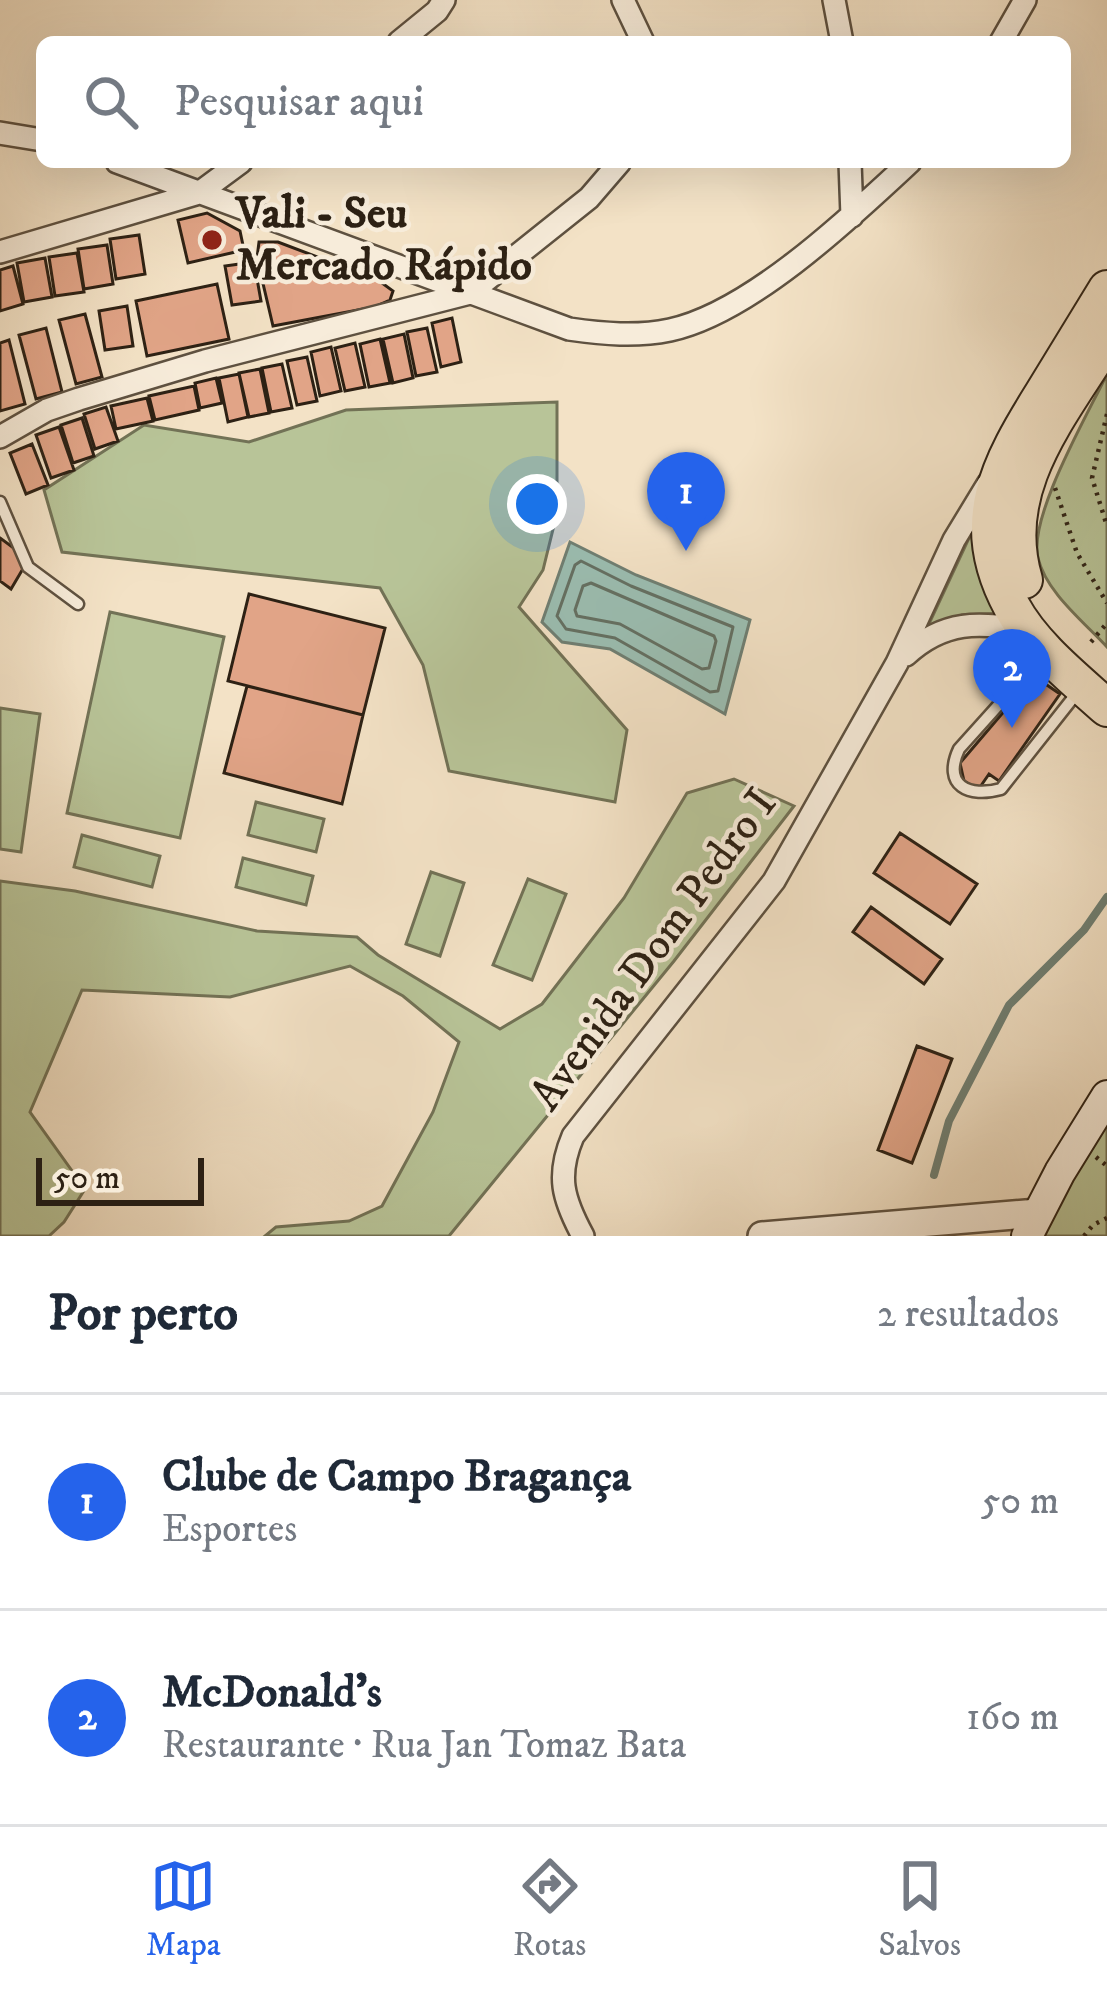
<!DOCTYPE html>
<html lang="pt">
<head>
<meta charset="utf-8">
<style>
  body { margin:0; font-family:"IM FELL DW Pica",serif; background:#f6f6f7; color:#1f2937 }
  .scale { position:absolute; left:36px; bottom:30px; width:168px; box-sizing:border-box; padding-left:12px; border:6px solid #2d2114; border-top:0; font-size:33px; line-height:42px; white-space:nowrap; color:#2d2114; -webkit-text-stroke:9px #f7ecda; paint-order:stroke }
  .you { position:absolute; left:537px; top:504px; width:42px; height:42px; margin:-30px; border:9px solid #fff; border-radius:50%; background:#1a73e8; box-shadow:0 0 0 18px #1a73e833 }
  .badge { display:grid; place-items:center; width:78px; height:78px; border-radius:50%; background:#2563eb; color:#fff; font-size:39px; font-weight:700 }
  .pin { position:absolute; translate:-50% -99px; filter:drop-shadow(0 3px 6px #0008) }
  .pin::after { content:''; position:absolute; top:63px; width:42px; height:36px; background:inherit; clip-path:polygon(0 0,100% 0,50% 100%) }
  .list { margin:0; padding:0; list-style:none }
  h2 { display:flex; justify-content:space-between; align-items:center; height:156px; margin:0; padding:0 48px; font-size:51px }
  h2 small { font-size:39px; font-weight:400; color:#747a83 }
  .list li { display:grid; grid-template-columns:78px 1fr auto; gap:36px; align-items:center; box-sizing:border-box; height:216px; padding:0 48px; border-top:3px solid #e0e1e3 }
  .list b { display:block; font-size:45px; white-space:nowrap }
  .list p { margin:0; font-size:39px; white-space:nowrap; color:#747a83 }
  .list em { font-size:39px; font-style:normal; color:#747a83 }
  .icon { flex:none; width:66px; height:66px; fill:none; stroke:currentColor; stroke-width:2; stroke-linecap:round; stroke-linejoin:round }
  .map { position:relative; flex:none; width:1107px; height:1236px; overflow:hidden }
  .search { position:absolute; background:#fff; box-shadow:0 12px 48px #0002; left:36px; right:36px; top:36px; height:132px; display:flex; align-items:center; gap:30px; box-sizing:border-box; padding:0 42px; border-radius:18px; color:#747a83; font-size:45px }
  .sheet { height:588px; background:#fff }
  nav { display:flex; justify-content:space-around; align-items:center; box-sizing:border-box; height:168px; border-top:3px solid #e0e1e3; background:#fff; font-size:33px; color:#747a83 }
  nav a { display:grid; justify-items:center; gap:6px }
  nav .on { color:#2563eb }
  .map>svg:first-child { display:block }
</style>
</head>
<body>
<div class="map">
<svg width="1107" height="1236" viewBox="0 0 1107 1236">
  <rect width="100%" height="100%" fill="#f3e2c6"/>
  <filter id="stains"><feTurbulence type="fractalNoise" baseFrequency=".00167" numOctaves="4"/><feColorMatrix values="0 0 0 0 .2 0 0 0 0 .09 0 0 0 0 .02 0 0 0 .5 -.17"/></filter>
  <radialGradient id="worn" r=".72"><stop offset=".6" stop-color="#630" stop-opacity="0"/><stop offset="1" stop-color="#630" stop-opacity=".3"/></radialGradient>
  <path fill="#b8c498" stroke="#727256" stroke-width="3" d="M 1107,374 L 1107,647 C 1084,622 1046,592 1038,558 C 1028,517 1088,414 1107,374 Z
    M 557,402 L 557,513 L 543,570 L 519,607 L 627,730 L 615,802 L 449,771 L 423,665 L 380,588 L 62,552 L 44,490 L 144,425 L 249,442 L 346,410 Z
    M 976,523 L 1008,613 L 962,615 L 927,628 Z
    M 110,612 L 224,637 L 180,838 L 67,813 Z
    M 0,708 L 40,714 L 21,852 L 0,849 Z
    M 734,779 L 794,806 L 674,961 L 449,1236 L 265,1236 L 276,1227 L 349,1221 L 382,1206 L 433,1112 L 459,1042 L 403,996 L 350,966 L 230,997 L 82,990 L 30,1112 L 85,1189 L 64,1222 L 49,1236 L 0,1236 L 0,881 L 75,891 L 257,931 L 357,937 L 378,955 L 500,1029 L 542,1004 L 624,898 L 687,793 Z
    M 256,802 L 324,819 L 316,852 L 248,835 Z
    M 82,835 L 160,856 L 152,887 L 74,867 Z
    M 243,858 L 313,876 L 306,905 L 236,887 Z
    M 431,872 L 464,883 L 440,956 L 406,944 Z
    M 528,879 L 566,894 L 532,980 L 493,965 Z
    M 1107,1120 L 1107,1236 L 1045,1236 L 1049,1221 Z"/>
  <path fill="#9bbeb2" stroke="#6f7f73" stroke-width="3" d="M 570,542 L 636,575 L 750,620 L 725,714 L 610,649 L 562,642 L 542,622 Z"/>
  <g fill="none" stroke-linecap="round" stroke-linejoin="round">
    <path stroke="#647063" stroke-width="3" d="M 581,561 L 631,586 L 733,627 L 718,691 L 710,692 L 615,638 L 566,629 L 557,616 L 575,565 Z
      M 591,583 L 714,636 L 716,641 L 709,668 L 702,669 L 620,624 L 577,616 L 575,610 L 583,586 Z"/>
    <path stroke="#6f7f73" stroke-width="8" d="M 934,1175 L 949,1121 L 1009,1005 L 1084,930 L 1107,897"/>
  </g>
  <path fill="#e1a487" stroke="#2d2114" stroke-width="3" d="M 207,213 L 240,231 L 244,250 L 188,263 L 178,220 Z
    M 139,235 L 145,274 L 116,279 L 110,239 Z
    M 259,242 L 278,242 L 378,280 L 393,291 L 390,300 L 374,307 L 273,326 L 257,258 Z
    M 107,245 L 113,284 L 84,289 L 78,249 Z
    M 77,253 L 84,292 L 55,296 L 49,257 Z
    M 45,258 L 52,297 L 24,302 L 17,263 Z
    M 254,262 L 261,301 L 232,305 L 225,266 Z
    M 13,266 L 23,304 L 0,311 L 0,270 Z
    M 217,284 L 229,339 L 147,356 L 136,301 Z
    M 127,306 L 133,346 L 105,350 L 99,311 Z
    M 85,314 L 102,377 L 76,384 L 59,320 Z
    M 452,318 L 461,362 L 441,367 L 432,323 Z
    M 46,328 L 62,392 L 36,399 L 19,335 Z
    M 427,328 L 437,372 L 416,376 L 407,332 Z
    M 404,334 L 413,378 L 393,383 L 383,339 Z
    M 380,339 L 390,383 L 369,387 L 360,344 Z
    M 9,340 L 25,404 L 0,411 L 0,343 Z
    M 355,343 L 365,387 L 345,391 L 335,348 Z
    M 331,347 L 341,391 L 320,396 L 311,352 Z
    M 307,357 L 317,401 L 297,405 L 287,361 Z
    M 282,364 L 292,408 L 271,412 L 262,368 Z
    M 260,369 L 269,413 L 249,417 L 239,373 Z
    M 239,374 L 248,417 L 228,422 L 219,378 Z
    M 216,378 L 222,403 L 200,408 L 195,383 Z
    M 194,386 L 199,410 L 155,420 L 149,396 Z
    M 147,398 L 153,421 L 116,429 L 111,406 Z
    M 106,407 L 118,441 L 95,449 L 84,414 Z
    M 82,418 L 94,456 L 73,463 L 61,425 Z
    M 59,427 L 74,470 L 51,478 L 36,435 Z
    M 32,444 L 48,485 L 26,494 L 10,453 Z
    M 0,538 L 15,549 L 24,567 L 11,589 L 0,581 Z
    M 249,594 L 385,628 L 363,715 L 228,681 Z
    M 1041,681 L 1060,694 L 999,781 L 989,774 L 978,790 L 964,781 L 960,763 L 1024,688 Z
    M 247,686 L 363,715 L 342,804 L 224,773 Z
    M 900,833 L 977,884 L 950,924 L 874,873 Z
    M 871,907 L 942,959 L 924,984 L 853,932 Z
    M 917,1046 L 952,1059 L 912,1163 L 878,1150 Z"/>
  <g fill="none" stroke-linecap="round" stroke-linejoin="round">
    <defs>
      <path id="service" d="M 0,502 L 28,567 L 78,604
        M 1051,667 L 1012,690 L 959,749 C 942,786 969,798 1001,789 L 1080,689"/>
      <path id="minor" d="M 623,0 L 643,42
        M 834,0 L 842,42
        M 399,42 L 437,11 L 444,0
        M 1001,42 L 1025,0
        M 0,133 L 42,140
        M 117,162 L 569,329 C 604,334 636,337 670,330 C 750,313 851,217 910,162
        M 850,162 L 852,216
        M 0,252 L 199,193 L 241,162
        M 0,437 L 47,410 L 79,399 L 205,361 L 470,293 L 589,198 L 620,162
        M 906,655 C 944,620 979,622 1027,630
        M 583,1236 C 563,1199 556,1176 573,1136 L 774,881 L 897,663 L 954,540 L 988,484"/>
      <path id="tertiary" d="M 762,1236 L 1038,1213"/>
      <path id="secondary" d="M 1027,1236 L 1060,1172 L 1107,1096"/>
      <path id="primary" d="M 1107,289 C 1086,323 1065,358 1044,392 C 999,464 966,523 1012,607 C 1033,646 1075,679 1107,708
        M 1024,580 C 996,487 1061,415 1107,339"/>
    </defs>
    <use href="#service" stroke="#5e5140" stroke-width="15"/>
    <use href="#minor" stroke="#5e5140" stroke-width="26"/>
    <use href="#tertiary" stroke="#5e5140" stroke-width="32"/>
    <use href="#secondary" stroke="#2d2114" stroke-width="34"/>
    <use href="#primary" stroke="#2d2114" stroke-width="40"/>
    <path stroke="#2d2114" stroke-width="4.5" stroke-dasharray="3 6" stroke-linecap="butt" d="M 1107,414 L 1092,478 L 1107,526
      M 1055,488 L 1077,553 L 1107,603
      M 1091,642 L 1107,623
      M 1096,1157 L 1107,1166
      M 1084,1236 L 1093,1225 L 1107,1218"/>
    <use href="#service" stroke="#f7ecda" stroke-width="10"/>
    <use href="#minor" stroke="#f7ecda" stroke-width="21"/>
    <use href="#tertiary" stroke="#f7ecda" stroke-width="27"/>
    <use href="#secondary" stroke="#f7ecda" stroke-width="30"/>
    <use href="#primary" stroke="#f3e2c6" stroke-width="36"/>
  </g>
  <circle fill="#8f2418" stroke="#f7ecda" stroke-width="4.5" cx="212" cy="240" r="12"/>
  <g text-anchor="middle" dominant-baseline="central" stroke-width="9" stroke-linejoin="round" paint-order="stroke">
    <g font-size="45" font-weight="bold" fill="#2d2114" stroke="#f7ecda" text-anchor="start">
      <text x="236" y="214">Vali - Seu<tspan x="236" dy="52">Mercado Rápido</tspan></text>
    </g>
    <g font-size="45" fill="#2d2114" stroke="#f7ecda">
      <text transform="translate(654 950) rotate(-54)">Avenida Dom Pedro I</text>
    </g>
  </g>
  <rect width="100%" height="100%" filter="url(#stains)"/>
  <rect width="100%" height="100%" fill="url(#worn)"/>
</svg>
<div class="scale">50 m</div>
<div class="you"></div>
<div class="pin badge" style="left:686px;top:551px">1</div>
<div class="pin badge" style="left:1012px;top:728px">2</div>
<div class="search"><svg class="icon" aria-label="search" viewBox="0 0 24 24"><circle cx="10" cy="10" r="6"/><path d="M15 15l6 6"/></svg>Pesquisar aqui</div>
</div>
<section class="sheet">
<h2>Por perto<small>2 resultados</small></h2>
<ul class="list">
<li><span class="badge">1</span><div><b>Clube de Campo Bragança</b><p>Esportes</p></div><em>50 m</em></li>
<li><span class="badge">2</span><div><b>McDonald's</b><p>Restaurante · Rua Jan Tomaz Bata</p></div><em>160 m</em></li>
</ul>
</section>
<nav>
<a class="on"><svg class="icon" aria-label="map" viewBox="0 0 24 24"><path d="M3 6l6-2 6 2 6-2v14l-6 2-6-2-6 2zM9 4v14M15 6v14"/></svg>Mapa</a>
<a><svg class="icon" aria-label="directions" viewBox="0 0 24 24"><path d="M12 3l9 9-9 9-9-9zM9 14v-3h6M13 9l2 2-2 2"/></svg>Rotas</a>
<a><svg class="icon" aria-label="saved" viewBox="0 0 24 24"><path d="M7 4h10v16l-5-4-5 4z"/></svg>Salvos</a>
</nav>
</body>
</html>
